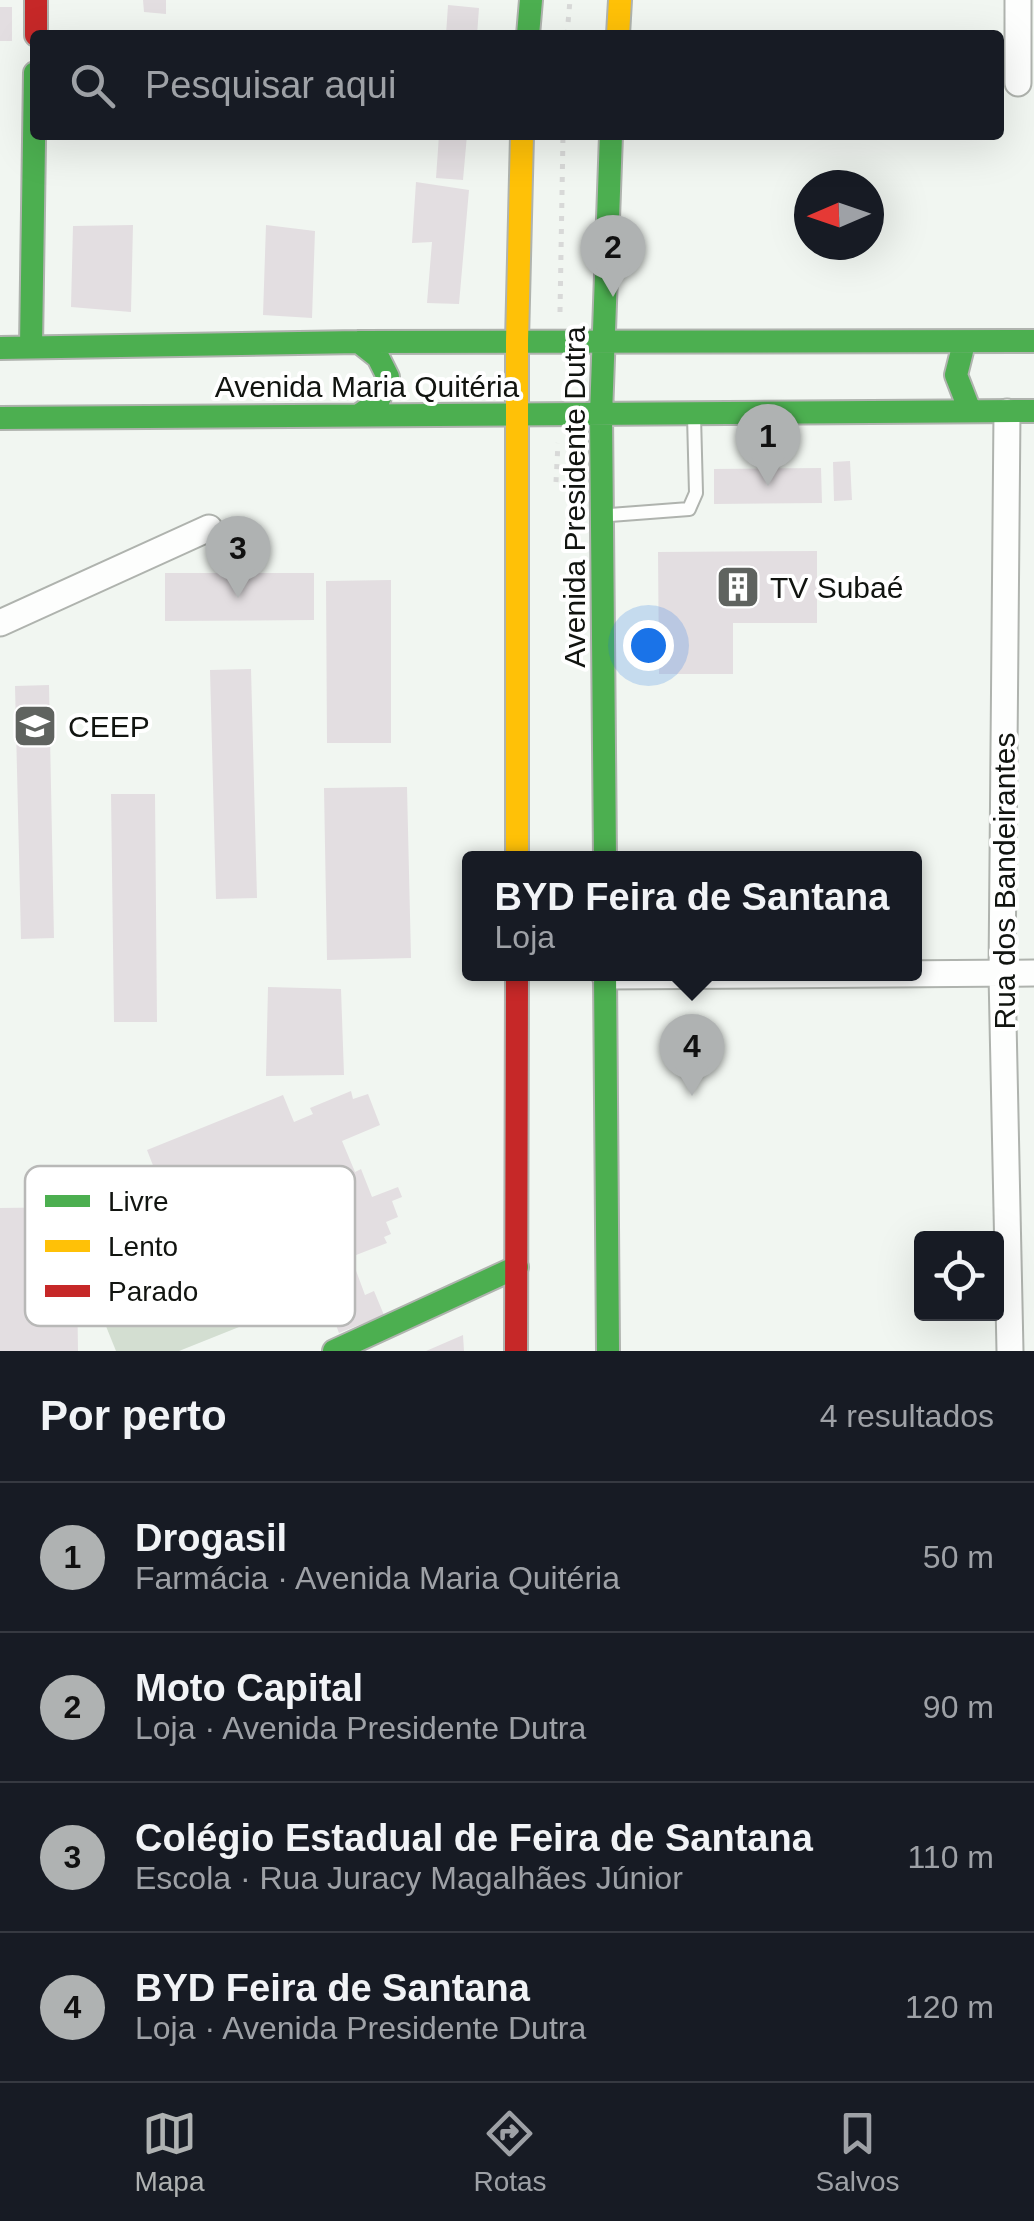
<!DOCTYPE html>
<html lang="pt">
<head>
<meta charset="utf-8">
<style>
  body { margin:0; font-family:Helvetica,sans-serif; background:#20242c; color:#f1f3f6 }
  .controls { position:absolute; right:30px; bottom:30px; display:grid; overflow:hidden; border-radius:10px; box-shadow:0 10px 40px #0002 }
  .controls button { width:90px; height:90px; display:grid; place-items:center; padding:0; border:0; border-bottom:2px solid #363941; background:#171b24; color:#f1f3f6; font:50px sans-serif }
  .compass { position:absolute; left:794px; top:170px; width:90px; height:90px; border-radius:50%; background:#171b24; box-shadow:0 10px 40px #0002; rotate:268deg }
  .you { position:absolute; left:648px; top:645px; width:35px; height:35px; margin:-25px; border:8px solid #fff; border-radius:50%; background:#1a73e8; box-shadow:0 0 0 15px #1a73e833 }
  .badge { display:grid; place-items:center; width:65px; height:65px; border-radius:50%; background:#afb2b2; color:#111; font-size:32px; font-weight:700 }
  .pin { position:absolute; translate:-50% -82px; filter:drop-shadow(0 2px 5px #0008) }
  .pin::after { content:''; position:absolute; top:52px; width:35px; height:30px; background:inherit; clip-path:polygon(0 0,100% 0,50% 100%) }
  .popup { position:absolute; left:462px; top:851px; width:460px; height:130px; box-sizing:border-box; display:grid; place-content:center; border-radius:10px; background:#171b24; filter:drop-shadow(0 2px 8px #0005); font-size:32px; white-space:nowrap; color:#9ea1a6 }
  .popup b { font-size:38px; color:#f1f3f6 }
  .popup::after { content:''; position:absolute; left:50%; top:100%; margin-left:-20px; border:20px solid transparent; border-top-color:#171b24 }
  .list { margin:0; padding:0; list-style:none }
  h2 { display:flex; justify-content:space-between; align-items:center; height:130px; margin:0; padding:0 40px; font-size:42px }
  h2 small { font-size:32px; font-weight:400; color:#9ea1a6 }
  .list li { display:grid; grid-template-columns:65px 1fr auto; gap:30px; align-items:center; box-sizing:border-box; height:150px; padding:0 40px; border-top:2px solid #363941 }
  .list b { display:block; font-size:38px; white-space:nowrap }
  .list p { margin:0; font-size:32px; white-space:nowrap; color:#9ea1a6 }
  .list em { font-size:32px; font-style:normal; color:#9ea1a6 }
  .icon { flex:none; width:55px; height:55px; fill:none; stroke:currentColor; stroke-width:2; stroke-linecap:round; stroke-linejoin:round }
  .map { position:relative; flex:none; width:1034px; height:1351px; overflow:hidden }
  .search { position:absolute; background:#171b24; box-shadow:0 10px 40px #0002; left:30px; right:30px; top:30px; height:110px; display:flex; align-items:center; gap:25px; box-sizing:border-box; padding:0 35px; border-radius:10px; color:#9ea1a6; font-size:38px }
  .sheet { height:730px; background:#171b24 }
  nav { display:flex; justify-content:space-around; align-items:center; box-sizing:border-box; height:140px; border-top:2px solid #363941; background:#171b24; font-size:28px; color:#9ea1a6 }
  nav a { display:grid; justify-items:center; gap:5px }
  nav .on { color:#afb2b2 }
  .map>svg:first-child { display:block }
</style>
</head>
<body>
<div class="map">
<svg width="1034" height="1351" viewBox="0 0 1034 1351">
  <rect width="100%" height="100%" fill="#f1f6f1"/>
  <path fill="#d3ded1" d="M 211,1241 L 244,1325 L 179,1351 L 116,1351 L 91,1289 Z"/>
  <path fill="#e3dee1" d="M 143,0 L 166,0 L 166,14 L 144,12 Z
    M 448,5 L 479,8 L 477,35 L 446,35 Z
    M 0,7 L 12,7 L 12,41 L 0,41 Z
    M 439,135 L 467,135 L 463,180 L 436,178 Z
    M 416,182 L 469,190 L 459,304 L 427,303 L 432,242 L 412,243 Z
    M 133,225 L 131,312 L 71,307 L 73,226 Z
    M 266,225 L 315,231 L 312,318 L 263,315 Z
    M 850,461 L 852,500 L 834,501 L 833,462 Z
    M 821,468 L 822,503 L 714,504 L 714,469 Z
    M 817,551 L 817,623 L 733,623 L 733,674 L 659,674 L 658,552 Z
    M 165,573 L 314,573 L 314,620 L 165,621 Z
    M 391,580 L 391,743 L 327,743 L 326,581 Z
    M 251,669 L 257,898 L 216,899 L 210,670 Z
    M 49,685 L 54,938 L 21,939 L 15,686 Z
    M 407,787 L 411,958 L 327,960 L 324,788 Z
    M 111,794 L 155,794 L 157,1022 L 114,1022 Z
    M 268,987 L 341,989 L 344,1075 L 266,1076 Z
    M 351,1091 L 353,1099 L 368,1094 L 380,1125 L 342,1141 L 355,1172 L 361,1169 L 372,1197 L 398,1187 L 402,1197 L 392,1201 L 398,1217 L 386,1222 L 391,1234 L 384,1237 L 387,1243 L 351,1257 L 365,1295 L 374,1291 L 384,1315 L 339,1333 L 329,1307 L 344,1302 L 330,1266 L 309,1266 L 298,1239 L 275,1248 L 253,1266 L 232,1215 L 209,1225 L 198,1199 L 146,1220 L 129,1178 L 154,1168 L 147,1150 L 283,1095 L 294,1122 L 313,1114 L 310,1108 Z
    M 76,1207 L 78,1351 L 0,1351 L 0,1208 Z
    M 463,1335 L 464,1351 L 426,1351 Z"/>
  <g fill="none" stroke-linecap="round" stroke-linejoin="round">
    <defs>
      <path id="lane" d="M 610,515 L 689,509 L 696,493 L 694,416"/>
      <path id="street" d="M 1018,0 L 1018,83
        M 1007,412 L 1002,974 L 1010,1351
        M 0,623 L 209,528
        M 605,976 L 1034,973"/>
      <path id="fast" d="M 528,35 L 531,0
        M 359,342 L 378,357 L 388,377 L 378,402 L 359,415
        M 964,343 L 956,375 L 970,411
        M 31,347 L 35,73
        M 0,348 L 359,342 L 1034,341
        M 0,418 L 1034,411
        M 605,858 L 601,415 L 611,135
        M 605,974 L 608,1351
        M 334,1351 L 517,1267"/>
      <path id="slow" d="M 618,35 L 620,0
        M 517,858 L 517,341 L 522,135"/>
      <path id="jam" d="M 36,0 L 36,35
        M 516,1351 L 517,974"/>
    </defs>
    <use href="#lane" stroke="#afb3ae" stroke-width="16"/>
    <use href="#street" stroke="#afb3ae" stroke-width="29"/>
    <use href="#fast" stroke="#afb3ae" stroke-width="26"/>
    <use href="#slow" stroke="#afb3ae" stroke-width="26"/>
    <use href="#jam" stroke="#afb3ae" stroke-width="26"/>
    <path stroke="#d8d9d8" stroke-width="5" stroke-dasharray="5 8" stroke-linecap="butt" d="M 567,35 L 570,0
      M 560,312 L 563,135
      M 556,482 L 558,443"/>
    <use href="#lane" stroke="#fdfefd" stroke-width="12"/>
    <use href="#street" stroke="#fdfefd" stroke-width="25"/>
    <use href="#fast" stroke="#4caf50" stroke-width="22"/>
    <use href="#slow" stroke="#ffc107" stroke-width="22"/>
    <use href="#jam" stroke="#c62828" stroke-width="22"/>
  </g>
  <defs>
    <symbol id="building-square" viewBox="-11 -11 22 22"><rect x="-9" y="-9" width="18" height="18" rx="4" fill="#5f635f" stroke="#fff"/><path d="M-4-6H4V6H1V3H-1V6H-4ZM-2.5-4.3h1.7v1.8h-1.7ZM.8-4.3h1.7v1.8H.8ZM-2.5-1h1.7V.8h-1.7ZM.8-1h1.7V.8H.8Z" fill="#fff"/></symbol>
    <symbol id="school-square" viewBox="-11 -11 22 22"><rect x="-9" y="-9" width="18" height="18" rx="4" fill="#5f635f" stroke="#fff"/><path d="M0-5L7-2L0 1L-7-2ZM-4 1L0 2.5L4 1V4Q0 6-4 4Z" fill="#fff"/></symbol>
  </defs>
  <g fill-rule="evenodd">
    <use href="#building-square" x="713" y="562" width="50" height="50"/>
    <use href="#school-square" x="10" y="701" width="50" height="50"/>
  </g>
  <g text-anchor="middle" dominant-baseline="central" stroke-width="8" stroke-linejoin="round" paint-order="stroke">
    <g font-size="30" fill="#111410" stroke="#fff">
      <text x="367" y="386">Avenida Maria Quitéria</text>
      <text transform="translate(574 497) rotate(-90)">Avenida Presidente Dutra</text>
      <text transform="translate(1004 881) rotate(-90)">Rua dos Bandeirantes</text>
    </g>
    <g font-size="30" fill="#111410" stroke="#fff" text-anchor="start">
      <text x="770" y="587">TV Subaé</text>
      <text x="68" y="726">CEEP</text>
    </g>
  </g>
  <rect x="25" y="1166" width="330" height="160" rx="15" fill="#fff" stroke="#b8b8b7" stroke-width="2.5"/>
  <rect x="45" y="1195" width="45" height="12" fill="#4caf50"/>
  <rect x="45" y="1240" width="45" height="12" fill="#ffc107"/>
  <rect x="45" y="1285" width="45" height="12" fill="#c62828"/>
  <g font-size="28" fill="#111410">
    <text x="108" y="1211">Livre</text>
    <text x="108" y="1256">Lento</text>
    <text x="108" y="1301">Parado</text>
  </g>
</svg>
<div class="controls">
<button><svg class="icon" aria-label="locate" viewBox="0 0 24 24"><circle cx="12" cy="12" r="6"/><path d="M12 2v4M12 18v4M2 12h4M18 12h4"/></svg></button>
</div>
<svg class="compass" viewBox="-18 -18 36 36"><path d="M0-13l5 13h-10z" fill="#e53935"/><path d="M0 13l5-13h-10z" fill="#9ea1a6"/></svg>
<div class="you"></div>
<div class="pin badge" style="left:768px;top:486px">1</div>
<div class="pin badge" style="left:613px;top:297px">2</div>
<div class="pin badge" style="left:238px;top:598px">3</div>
<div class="pin badge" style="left:692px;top:1096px">4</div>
<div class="popup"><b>BYD Feira de Santana</b>Loja</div>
<div class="search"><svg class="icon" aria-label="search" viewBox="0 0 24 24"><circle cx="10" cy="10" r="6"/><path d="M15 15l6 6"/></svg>Pesquisar aqui</div>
</div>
<section class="sheet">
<h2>Por perto<small>4 resultados</small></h2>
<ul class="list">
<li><span class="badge">1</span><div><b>Drogasil</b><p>Farmácia · Avenida Maria Quitéria</p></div><em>50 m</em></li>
<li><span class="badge">2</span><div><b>Moto Capital</b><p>Loja · Avenida Presidente Dutra</p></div><em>90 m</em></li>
<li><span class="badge">3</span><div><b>Colégio Estadual de Feira de Santana</b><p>Escola · Rua Juracy Magalhães Júnior</p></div><em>110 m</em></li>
<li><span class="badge">4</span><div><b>BYD Feira de Santana</b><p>Loja · Avenida Presidente Dutra</p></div><em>120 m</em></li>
</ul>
</section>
<nav>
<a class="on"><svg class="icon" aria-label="map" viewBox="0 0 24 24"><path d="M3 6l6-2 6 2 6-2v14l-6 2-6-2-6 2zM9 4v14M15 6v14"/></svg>Mapa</a>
<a><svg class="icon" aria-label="directions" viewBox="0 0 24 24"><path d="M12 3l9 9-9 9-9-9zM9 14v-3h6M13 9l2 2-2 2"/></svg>Rotas</a>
<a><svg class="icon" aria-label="saved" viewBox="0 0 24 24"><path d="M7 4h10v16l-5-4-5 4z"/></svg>Salvos</a>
</nav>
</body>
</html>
